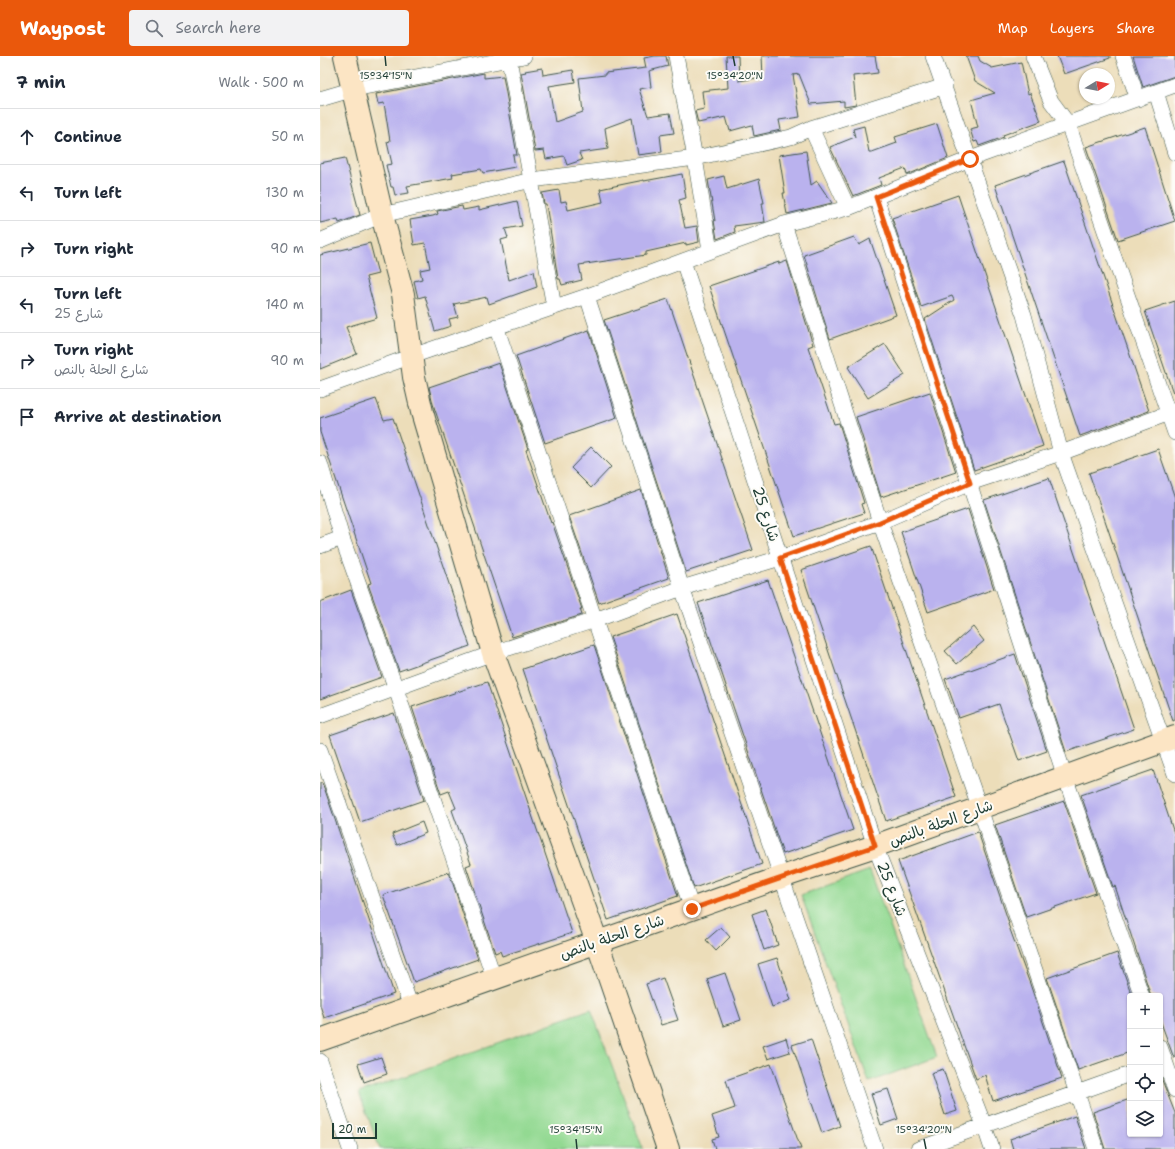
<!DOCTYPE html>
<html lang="en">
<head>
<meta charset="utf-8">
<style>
  body { margin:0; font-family:"Shantell Sans","Playpen Sans Arabic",sans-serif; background:#f2f2f3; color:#1f2937 }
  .controls { position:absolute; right:12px; bottom:12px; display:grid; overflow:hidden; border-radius:4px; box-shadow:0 1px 3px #0004 }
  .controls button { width:36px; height:36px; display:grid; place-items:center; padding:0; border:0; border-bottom:1px solid #e0e1e3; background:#fff; color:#1f2937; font:20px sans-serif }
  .compass { position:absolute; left:759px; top:12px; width:36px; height:36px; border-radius:50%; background:#fff; box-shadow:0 1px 3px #0004; rotate:80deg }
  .scale { position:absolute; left:12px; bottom:10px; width:45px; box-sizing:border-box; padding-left:4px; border:2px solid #1f3d34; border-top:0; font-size:11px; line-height:14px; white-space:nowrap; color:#1f3d34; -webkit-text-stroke:3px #fdfcf7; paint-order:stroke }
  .stop { position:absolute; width:12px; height:12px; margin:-9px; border:3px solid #ea580c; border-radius:50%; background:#fff }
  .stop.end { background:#ea580c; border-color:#fff; box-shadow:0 1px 4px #0008 }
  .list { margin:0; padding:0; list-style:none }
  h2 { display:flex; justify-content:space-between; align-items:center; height:52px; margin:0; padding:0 16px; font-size:17px }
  h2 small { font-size:13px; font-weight:400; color:#747a83 }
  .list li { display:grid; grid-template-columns:26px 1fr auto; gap:12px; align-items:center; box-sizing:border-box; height:56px; padding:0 16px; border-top:1px solid #e0e1e3 }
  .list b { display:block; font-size:15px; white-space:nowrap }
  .list p { margin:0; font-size:13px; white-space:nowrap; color:#747a83 }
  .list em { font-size:13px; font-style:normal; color:#747a83 }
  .icon { flex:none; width:22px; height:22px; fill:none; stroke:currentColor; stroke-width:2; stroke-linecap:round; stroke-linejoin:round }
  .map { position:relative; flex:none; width:855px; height:1093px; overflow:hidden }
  header { display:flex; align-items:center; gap:24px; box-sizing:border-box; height:56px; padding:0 20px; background:#ea580c; color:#fff }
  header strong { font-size:19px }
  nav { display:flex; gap:22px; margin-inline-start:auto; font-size:14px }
  .search { width:280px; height:36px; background:#f2f2f3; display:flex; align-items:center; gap:10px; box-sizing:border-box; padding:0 14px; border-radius:4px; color:#747a83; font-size:15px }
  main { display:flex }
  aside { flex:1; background:#fff }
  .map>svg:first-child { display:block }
</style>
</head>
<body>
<header>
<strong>Waypost</strong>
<div class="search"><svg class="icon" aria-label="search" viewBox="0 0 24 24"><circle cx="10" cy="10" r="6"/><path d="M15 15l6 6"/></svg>Search here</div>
<nav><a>Map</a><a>Layers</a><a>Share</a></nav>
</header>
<main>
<aside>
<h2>7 min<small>Walk · 500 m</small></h2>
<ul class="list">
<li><svg class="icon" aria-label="ahead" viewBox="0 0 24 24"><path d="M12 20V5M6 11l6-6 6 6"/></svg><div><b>Continue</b></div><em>50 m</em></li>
<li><svg class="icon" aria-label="left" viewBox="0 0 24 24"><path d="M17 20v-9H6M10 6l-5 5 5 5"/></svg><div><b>Turn left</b></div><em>130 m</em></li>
<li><svg class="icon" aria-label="right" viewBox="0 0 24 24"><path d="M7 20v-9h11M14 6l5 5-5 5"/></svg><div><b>Turn right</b></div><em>90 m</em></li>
<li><svg class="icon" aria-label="left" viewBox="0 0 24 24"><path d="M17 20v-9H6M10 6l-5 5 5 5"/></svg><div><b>Turn left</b><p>شارع 25</p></div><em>140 m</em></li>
<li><svg class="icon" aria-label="right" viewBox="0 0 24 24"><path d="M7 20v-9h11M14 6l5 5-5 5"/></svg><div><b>Turn right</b><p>شارع الحلة بالنص</p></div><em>90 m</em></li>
<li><svg class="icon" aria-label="arrive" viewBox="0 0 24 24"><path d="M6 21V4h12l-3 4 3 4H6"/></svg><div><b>Arrive at destination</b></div></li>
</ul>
</aside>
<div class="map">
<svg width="855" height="1093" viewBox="0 0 855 1093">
  <rect width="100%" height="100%" fill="#fdfcf7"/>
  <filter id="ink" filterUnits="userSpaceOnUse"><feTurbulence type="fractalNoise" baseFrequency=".025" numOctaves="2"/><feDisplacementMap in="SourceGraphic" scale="8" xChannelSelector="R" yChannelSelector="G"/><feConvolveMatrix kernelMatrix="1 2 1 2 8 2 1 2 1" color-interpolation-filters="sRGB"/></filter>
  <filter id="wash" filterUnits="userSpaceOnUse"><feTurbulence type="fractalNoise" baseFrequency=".012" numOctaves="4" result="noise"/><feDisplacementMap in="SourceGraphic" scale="16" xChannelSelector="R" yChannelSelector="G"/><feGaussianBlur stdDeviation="0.9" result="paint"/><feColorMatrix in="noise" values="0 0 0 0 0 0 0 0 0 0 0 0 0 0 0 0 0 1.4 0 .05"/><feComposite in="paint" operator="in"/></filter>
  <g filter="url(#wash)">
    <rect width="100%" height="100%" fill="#ecddb9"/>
    <path fill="#93d992" stroke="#598b63" d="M 550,814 L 617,1001 L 549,1026 L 481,839 Z
      M 271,953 L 323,1093 L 60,1093 L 39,1037 Z"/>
    <g id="blocks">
      <path fill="#bab2ee" d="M 335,0 L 346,0 L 348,10 L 329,15 L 331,31 L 319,33 L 328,60 L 350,57 L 354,77 L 340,79 L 342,96 L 318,99 L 312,62 L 285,72 L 288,93 L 259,97 L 262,104 L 247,109 L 244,100 L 226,103 L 224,94 L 215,95 L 201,17 L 206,16 L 205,15 L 222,12 L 223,19 L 253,14 L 255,26 L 229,30 L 235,66 L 263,56 L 259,22 L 285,19 L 285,17 L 326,12 L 324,2 Z
        M 406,0 L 418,0 L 419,25 L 443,21 L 442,0 L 555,0 L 558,17 L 533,20 L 536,49 L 524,51 L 524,45 L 491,48 L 479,18 L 473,19 L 480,61 L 459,64 L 461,74 L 434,80 L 432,69 L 410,75 L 406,61 L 378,67 L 375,55 L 384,53 L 382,35 L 408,32 Z
        M 646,0 L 658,0 L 660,5 L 672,12 L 701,6 L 708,38 L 710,37 L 721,65 L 683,79 L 684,81 L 659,90 L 657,85 L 654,86 L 650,73 L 658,71 L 651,44 L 675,37 L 655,25 Z
        M 737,0 L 790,0 L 790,2 L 744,18 Z
        M 813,0 L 855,0 L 855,20 L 823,31 Z
        M 164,17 L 164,22 L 183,20 L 197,99 L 193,99 L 195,111 L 163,117 L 161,113 L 132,118 L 133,122 L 87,130 L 89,137 L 75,139 L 73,131 L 71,131 L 66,109 L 72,108 L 67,86 L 70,85 L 64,47 L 58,48 L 56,38 Z
        M 617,68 L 628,102 L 587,119 L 585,112 L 559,122 L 561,129 L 533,140 L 510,91 L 535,81 L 533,73 L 544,70 L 549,96 L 552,96 L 577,87 L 575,81 Z
        M 825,71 L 855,165 L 798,184 L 766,91 Z
        M 486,95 L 491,129 L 497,125 L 512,147 L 467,158 L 463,137 L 465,137 L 459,99 Z
        M 25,102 L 40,159 L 19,167 L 18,163 L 0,167 L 0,107 Z
        M 744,105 L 829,355 L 760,380 L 675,129 Z
        M 362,118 L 366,142 L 359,144 L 365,172 L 377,170 L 379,186 L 366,189 L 366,187 L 326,196 L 326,199 L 259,209 L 262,224 L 242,229 L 240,223 L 238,223 L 226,148 L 224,148 L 222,137 L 239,134 L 241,146 L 246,145 L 248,154 L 283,146 L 280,133 L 324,124 L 324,125 Z
        M 404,120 L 407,133 L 439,123 L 444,147 L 442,147 L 445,166 L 414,170 L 415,176 L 397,183 L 394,165 L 395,165 L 388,124 Z
        M 638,139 L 723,390 L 654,414 L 605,263 L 634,244 L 632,240 L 601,251 L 572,162 Z
        M 197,145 L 202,170 L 185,173 L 188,182 L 181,184 L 189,224 L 214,215 L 217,231 L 169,248 L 167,241 L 134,248 L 138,261 L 129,263 L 131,270 L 115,275 L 105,240 L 98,242 L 94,225 L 102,223 L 100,214 L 110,212 L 105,187 L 94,189 L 90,164 L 113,160 L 118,158 L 117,155 L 142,150 L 143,154 L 159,151 L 159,154 Z
        M 534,181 L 539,189 L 550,183 L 576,259 L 510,283 L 484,199 Z
        M 50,187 L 58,218 L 46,221 L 57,262 L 26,271 L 37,298 L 0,313 L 0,199 Z
        M 467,205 L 493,289 L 488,291 L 514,368 L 519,367 L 544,447 L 541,448 L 544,457 L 474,480 L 389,230 L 459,206 L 459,208 Z
        M 348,243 L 433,494 L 366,516 L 284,264 Z
        M 855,245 L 855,337 L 853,337 L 825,255 Z
        M 269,274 L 297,362 L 225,387 L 196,300 Z
        M 565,288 L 585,319 L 548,342 L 528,311 Z
        M 179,307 L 208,393 L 206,394 L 231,467 L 232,466 L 262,553 L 260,553 L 262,559 L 192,581 L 113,348 L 109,331 Z
        M 610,336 L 636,416 L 561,441 L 536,361 Z
        M 56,343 L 64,364 L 73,362 L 150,590 L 79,615 L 48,528 L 51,527 L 0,376 L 0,362 Z
        M 271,391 L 291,411 L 271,432 L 251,412 Z
        M 838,393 L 855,442 L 855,664 L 853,665 L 769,417 Z
        M 729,422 L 814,673 L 746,696 L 664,444 Z
        M 321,434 L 349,522 L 279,547 L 249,460 Z
        M 648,453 L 674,533 L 608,556 L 581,476 Z
        M 551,490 L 636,741 L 566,765 L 481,514 Z
        M 448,524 L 533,774 L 463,798 L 378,547 Z
        M 31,534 L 62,621 L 0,643 L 0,546 Z
        M 357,558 L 442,808 L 374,832 L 290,581 Z
        M 653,571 L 664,585 L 637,608 L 625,595 Z
        M 274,589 L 358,840 L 288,864 L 203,613 Z
        M 695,598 L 727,695 L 699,705 L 679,648 L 639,662 L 625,623 Z
        M 167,626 L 252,877 L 182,900 L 180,895 L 175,897 L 146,810 L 151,808 L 132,754 L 136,752 L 129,735 L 121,738 L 92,651 Z
        M 74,657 L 104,744 L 40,766 L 10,679 Z
        M 833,714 L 855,780 L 855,1002 L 854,1002 L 840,964 L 840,940 L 831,940 L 795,830 L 793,831 L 761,739 Z
        M 0,727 L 2,727 L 5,734 L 74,938 L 4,962 L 0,949 Z
        M 744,745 L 776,837 L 706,861 L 675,769 Z
        M 102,766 L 106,777 L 77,789 L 72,778 Z
        M 658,776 L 689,867 L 688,868 L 710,928 L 742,1022 L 673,1045 L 665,1019 L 656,1023 L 578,805 Z
        M 129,816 L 158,903 L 94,926 L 63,839 Z
        M 446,853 L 458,889 L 444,894 L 432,858 Z
        M 401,871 L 410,881 L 396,895 L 386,884 Z
        M 797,897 L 812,940 L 810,940 L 810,996 L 758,1014 L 727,922 Z
        M 457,902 L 471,944 L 452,951 L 438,908 Z
        M 405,917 L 421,964 L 403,970 L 387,923 Z
        M 343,922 L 358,964 L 341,969 L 326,928 Z
        M 466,982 L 470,996 L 448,1003 L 443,990 Z
        M 491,983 L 520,1070 L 502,1077 L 472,989 Z
        M 61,1001 L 67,1018 L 44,1026 L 38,1008 Z
        M 451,1008 L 481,1093 L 395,1093 L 392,1083 L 399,1081 L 392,1060 L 415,1052 L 406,1024 Z
        M 623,1013 L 637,1055 L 625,1059 L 611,1017 Z
        M 840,1019 L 855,1057 L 855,1093 L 785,1093 L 773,1056 L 810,1043 L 810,1078 L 840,1078 Z
        M 568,1033 L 578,1063 L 561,1069 L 551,1038 Z
        M 755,1060 L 766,1093 L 693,1093 L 690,1083 Z"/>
    </g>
  </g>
  <g filter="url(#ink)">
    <use href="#blocks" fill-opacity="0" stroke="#3e5548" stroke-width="1"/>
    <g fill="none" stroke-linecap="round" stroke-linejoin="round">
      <defs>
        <path id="street" d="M 356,0 L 375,102 L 390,195
          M 613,0 L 704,259 L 741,397 L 855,718
          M 713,0 L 731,45 L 748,68 L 855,377
          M 803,0 L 818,43
          M 189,3 L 234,251
          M 836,36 L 855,97
          M 0,43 L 34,33 L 204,0
          M 491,72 L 528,152
          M 556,141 L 745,721 L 822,940
          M 464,168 L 560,466 L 660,753 L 776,1093
          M 0,185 L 62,159 L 212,124 L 375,102 L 471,81 L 491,72 L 625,30
          M 363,205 L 555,790 L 664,1069 L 672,1093
          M 267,240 L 362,532 L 555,1093
          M 176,270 L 372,853
          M 0,333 L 92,300 L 267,240 L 464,168 L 528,152 L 650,103 L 855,29
          M 0,407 L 22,482 L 76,633 L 174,922
          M 0,490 L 22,482
          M 0,660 L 173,597 L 275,564 L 362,532 L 460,502 L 560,466 L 650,427 L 741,397 L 855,355
          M 0,694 L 91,951
          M 840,991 L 855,1034
          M 0,1005 L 30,1093
          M 598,1093 L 810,1018"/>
        <path id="secondary" d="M 25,0 L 62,159 L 83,238 L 94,321 L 102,356 L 173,597 L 277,886 L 348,1093
          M 0,984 L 462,821 L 555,790 L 855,681"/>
      </defs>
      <use href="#street" stroke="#3e5548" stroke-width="16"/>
      <use href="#secondary" stroke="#3e5548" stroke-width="24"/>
      <use href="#street" stroke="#fff" stroke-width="15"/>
      <use href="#secondary" stroke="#fce5c4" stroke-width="22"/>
    </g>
  </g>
  <g fill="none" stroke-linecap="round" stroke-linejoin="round" filter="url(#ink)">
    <path stroke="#ea580c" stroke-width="5" d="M 372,853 L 555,790 L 460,502 L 560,466 L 650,427 L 556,141 L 650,103"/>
  </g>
  <path fill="none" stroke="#1f3d34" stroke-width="1.5" d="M 65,0 L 66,10M 413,0 L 415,10M 256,1083 L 257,1093M 604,1083 L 606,1093"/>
  <g text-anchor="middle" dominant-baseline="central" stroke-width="4" stroke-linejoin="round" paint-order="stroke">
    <g font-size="15" fill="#1f3d34" stroke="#fdfcf7">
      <text transform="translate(446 458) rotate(72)">شارع 25</text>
      <text transform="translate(621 767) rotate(-20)">شارع الحلة بالنص</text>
      <text transform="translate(572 833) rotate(69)">شارع 25</text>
      <text transform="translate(292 881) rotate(-19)">شارع الحلة بالنص</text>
    </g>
  </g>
  <g font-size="10" text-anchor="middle" fill="#1f3d34" stroke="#fdfcf7" stroke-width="4" stroke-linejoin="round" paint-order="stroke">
    <text x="66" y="23">15°34'15"N</text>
    <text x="415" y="23">15°34'20"N</text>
    <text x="256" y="1077">15°34'15"N</text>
    <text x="604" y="1077">15°34'20"N</text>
  </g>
</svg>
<div class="controls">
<button>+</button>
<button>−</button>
<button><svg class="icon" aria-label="locate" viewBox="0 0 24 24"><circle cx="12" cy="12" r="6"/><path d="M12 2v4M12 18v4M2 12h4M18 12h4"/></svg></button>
<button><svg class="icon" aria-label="layers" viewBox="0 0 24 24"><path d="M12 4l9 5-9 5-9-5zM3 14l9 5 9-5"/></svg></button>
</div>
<svg class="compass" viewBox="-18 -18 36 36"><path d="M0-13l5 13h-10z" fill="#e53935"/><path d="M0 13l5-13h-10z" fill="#747a83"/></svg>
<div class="scale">20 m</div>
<div class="stop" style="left:650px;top:103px"></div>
<div class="stop end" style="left:372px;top:853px"></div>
</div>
</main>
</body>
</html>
